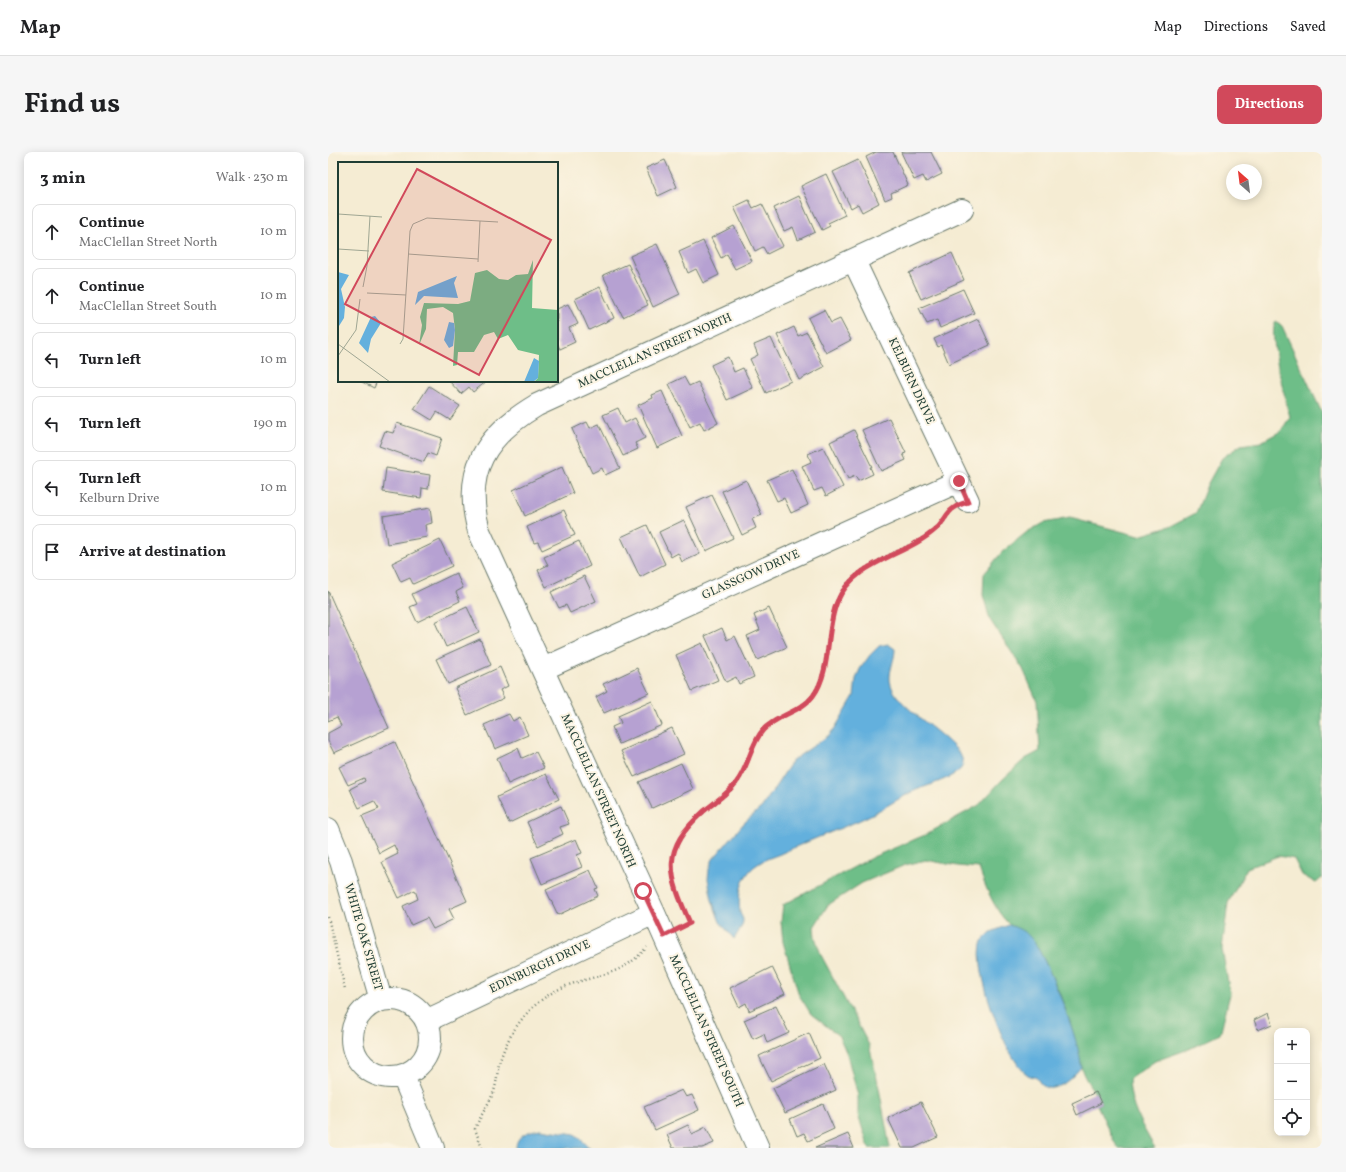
<!DOCTYPE html>
<html lang="en">
<head>
<meta charset="utf-8">
<style>
  body { margin:0; font-family:Vollkorn,serif; background:#f6f6f6; color:#202124 }
  .controls { position:absolute; right:12px; bottom:12px; display:grid; overflow:hidden; border-radius:8px; box-shadow:0 2px 10px #0003 }
  .controls button { width:36px; height:36px; display:grid; place-items:center; padding:0; border:0; border-bottom:1px solid #e0e0e0; background:#fff; color:#202124; font:20px sans-serif }
  .compass { position:absolute; left:898px; top:12px; width:36px; height:36px; border-radius:50%; background:#fff; box-shadow:0 2px 10px #0003; rotate:332deg }
  .stop { position:absolute; width:12px; height:12px; margin:-9px; border:3px solid #d1495b; border-radius:50%; background:#fff }
  .stop.end { background:#d1495b; border-color:#fff; box-shadow:0 1px 4px #0008 }
  .list { margin:0; padding:0; list-style:none }
  h2 { display:flex; justify-content:space-between; align-items:center; height:52px; margin:0; padding:0 16px; font-size:17px }
  h2 small { font-size:13px; font-weight:400; color:#757577 }
  .list li { display:grid; grid-template-columns:26px 1fr auto; gap:12px; align-items:center; box-sizing:border-box; height:56px; margin:0 8px 8px; padding:0 8px; border:1px solid #e0e0e0; border-radius:8px }
  .list b { display:block; font-size:15px; white-space:nowrap }
  .list p { margin:0; font-size:13px; white-space:nowrap; color:#757577 }
  .list em { font-size:13px; font-style:normal; color:#757577 }
  .icon { flex:none; width:22px; height:22px; fill:none; stroke:currentColor; stroke-width:2; stroke-linecap:round; stroke-linejoin:round }
  .map { position:relative; flex:none; width:994px; height:996px; overflow:hidden; border-radius:8px }
  header { display:flex; align-items:center; gap:24px; box-sizing:border-box; height:56px; padding:0 20px; background:#fff; border-bottom:1px solid #e0e0e0 }
  header strong { font-size:19px }
  nav { display:flex; gap:22px; margin-inline-start:auto; font-size:14px }
  .intro { display:flex; align-items:center; justify-content:space-between; box-sizing:border-box; height:96px; padding:0 24px }
  h1 { margin:0; font-size:28px }
  .button { padding:10px 18px; border-radius:8px; background:#d1495b; color:#fff; font-size:14px; font-weight:700 }
  main { display:flex; gap:24px; padding:0 24px }
  aside { flex:1; background:#fff; border-radius:8px; box-shadow:0 2px 10px #0003 }
  .map>svg:first-child { display:block }
</style>
</head>
<body>
<header>
<strong>Map</strong>
<nav><a>Map</a><a>Directions</a><a>Saved</a></nav>
</header>
<div class="intro"><h1>Find us</h1><a class="button">Directions</a></div>
<main>
<aside>
<h2>3 min<small>Walk · 230 m</small></h2>
<ul class="list">
<li><svg class="icon" aria-label="ahead" viewBox="0 0 24 24"><path d="M12 20V5M6 11l6-6 6 6"/></svg><div><b>Continue</b><p>MacClellan Street North</p></div><em>10 m</em></li>
<li><svg class="icon" aria-label="ahead" viewBox="0 0 24 24"><path d="M12 20V5M6 11l6-6 6 6"/></svg><div><b>Continue</b><p>MacClellan Street South</p></div><em>10 m</em></li>
<li><svg class="icon" aria-label="left" viewBox="0 0 24 24"><path d="M17 20v-9H6M10 6l-5 5 5 5"/></svg><div><b>Turn left</b></div><em>10 m</em></li>
<li><svg class="icon" aria-label="left" viewBox="0 0 24 24"><path d="M17 20v-9H6M10 6l-5 5 5 5"/></svg><div><b>Turn left</b></div><em>190 m</em></li>
<li><svg class="icon" aria-label="left" viewBox="0 0 24 24"><path d="M17 20v-9H6M10 6l-5 5 5 5"/></svg><div><b>Turn left</b><p>Kelburn Drive</p></div><em>10 m</em></li>
<li><svg class="icon" aria-label="arrive" viewBox="0 0 24 24"><path d="M6 21V4h12l-3 4 3 4H6"/></svg><div><b>Arrive at destination</b></div></li>
</ul>
</aside>
<div class="map">
<svg width="994" height="996" viewBox="0 0 994 996">
  <rect width="100%" height="100%" fill="#fcf5e5"/>
  <filter id="ink" filterUnits="userSpaceOnUse"><feTurbulence type="fractalNoise" baseFrequency=".025" numOctaves="2"/><feDisplacementMap in="SourceGraphic" scale="8" xChannelSelector="R" yChannelSelector="G"/><feConvolveMatrix kernelMatrix="1 2 1 2 8 2 1 2 1" color-interpolation-filters="sRGB"/></filter>
  <filter id="wash" filterUnits="userSpaceOnUse"><feTurbulence type="fractalNoise" baseFrequency=".012" numOctaves="4" result="noise"/><feDisplacementMap in="SourceGraphic" scale="16" xChannelSelector="R" yChannelSelector="G"/><feGaussianBlur stdDeviation="0.9" result="paint"/><feColorMatrix in="noise" values="0 0 0 0 0 0 0 0 0 0 0 0 0 0 0 0 0 1.4 0 .05"/><feComposite in="paint" operator="in"/></filter>
  <g filter="url(#wash)">
    <rect width="100%" height="100%" fill="#f5ecd3"/>
    <path fill="#6ebe88" stroke="#467e5e" d="M 948,169 L 954,174 L 994,261 L 994,726 L 988,731 L 974,723 L 966,707 L 950,704 L 919,716 L 900,751 L 894,797 L 902,842 L 892,882 L 861,897 L 827,909 L 801,927 C 802,955 813,972 827,996 L 790,996 L 787,991 L 769,953 L 773,951 C 767,939 755,927 753,914 C 746,874 728,827 707,792 C 699,778 689,780 681,772 C 668,761 656,732 651,716 L 630,714 L 598,708 L 577,713 L 534,731 L 500,753 L 486,775 L 487,785 L 493,803 L 541,893 L 550,931 L 562,996 L 541,996 L 530,963 L 530,944 L 519,902 L 511,884 L 483,862 L 471,843 L 455,790 L 453,769 L 455,753 L 545,705 L 597,683 L 651,653 L 674,628 L 697,607 L 712,599 L 709,549 L 695,517 L 662,468 L 655,443 L 656,422 L 674,400 L 699,380 L 715,371 L 742,366 L 811,384 L 841,375 L 868,361 L 879,333 L 894,306 L 913,293 L 933,290 L 953,279 L 962,265 C 958,249 939,180 948,169 Z"/>
    <path fill="#64b0dd" stroke="#427688" d="M 560,492 L 567,497 C 567,509 559,521 563,533 C 570,559 637,591 635,612 C 633,625 596,634 586,639 C 567,648 549,661 530,669 C 504,680 477,690 452,702 C 445,705 436,707 430,712 C 414,722 409,742 412,760 C 412,763 415,765 415,768 C 415,775 409,782 406,787 L 392,770 L 384,748 L 380,727 L 381,717 L 385,707 L 416,671 L 434,655 L 465,608 L 500,584 L 507,576 L 526,544 L 528,527 L 532,517 L 542,503 L 551,494 Z
      M 681,773 C 691,776 700,781 706,790 C 720,810 753,891 753,915 C 743,928 720,949 709,926 C 706,925 702,924 700,923 C 677,908 644,814 654,789 L 663,780 Z
      M 212,977 L 247,982 L 262,996 L 188,996 C 188,983 201,979 212,977 Z"/>
    <g id="blocks">
      <path fill="#b6a1d2" d="M 548,0 L 565,0 L 580,33 L 563,41 L 564,45 L 557,48 L 538,5 Z
        M 573,0 L 603,0 L 614,22 L 598,30 L 595,24 L 586,28 Z
        M 337,8 L 349,35 L 330,44 L 318,16 Z
        M 530,8 L 551,51 L 534,60 L 530,52 L 523,56 L 505,20 Z
        M 498,22 L 517,63 L 500,71 L 502,74 L 494,78 L 473,34 Z
        M 471,44 L 487,80 L 470,88 L 465,75 L 456,79 L 446,56 Z
        M 421,48 L 425,56 L 434,52 L 455,94 L 439,102 L 435,95 L 427,99 L 406,55 Z
        M 406,74 L 424,109 L 407,117 L 399,102 L 393,106 L 383,86 Z
        M 375,89 L 391,123 L 375,131 L 368,117 L 360,121 L 351,100 Z
        M 329,92 L 352,142 L 325,155 L 302,104 Z
        M 624,101 L 636,128 L 593,147 L 581,121 Z
        M 300,112 L 320,153 L 295,165 L 275,123 Z
        M 272,135 L 286,166 L 261,178 L 247,147 Z
        M 635,137 L 646,161 L 612,176 L 609,168 L 599,172 L 591,156 Z
        M 240,152 L 250,172 L 241,176 L 247,190 L 232,197 L 229,191 L 229,157 Z
        M 496,158 L 503,171 L 512,167 L 523,188 L 498,201 L 480,166 Z
        M 650,167 L 662,193 L 621,212 L 613,193 L 610,195 L 606,187 Z
        M 466,175 L 470,184 L 479,180 L 496,215 L 471,228 L 449,183 Z
        M 443,186 L 463,229 L 438,241 L 422,207 L 430,203 L 426,193 Z
        M 400,205 L 406,220 L 415,216 L 425,236 L 399,248 L 383,213 Z
        M 356,225 L 361,234 L 370,230 L 390,271 L 376,278 L 372,270 L 362,275 L 341,232 Z
        M 32,229 L 49,229 L 46,236 Z
        M 121,229 L 159,229 L 145,240 L 141,235 L 133,242 Z
        M 101,234 L 132,254 L 122,268 L 109,260 L 104,268 L 86,257 Z
        M 334,239 L 354,284 L 329,296 L 310,253 L 325,246 L 324,243 Z
        M 290,256 L 297,271 L 307,266 L 317,286 L 307,291 L 310,297 L 295,304 L 275,263 Z
        M 561,266 L 578,301 L 575,302 L 578,308 L 553,319 L 534,278 Z
        M 259,270 L 262,276 L 271,272 L 292,316 L 277,323 L 274,316 L 264,321 L 244,277 Z
        M 69,271 L 114,286 L 108,304 L 100,301 L 96,310 L 51,294 L 57,279 L 65,281 Z
        M 526,278 L 544,315 L 542,315 L 545,322 L 530,329 L 527,324 L 520,327 L 502,290 Z
        M 495,295 L 515,335 L 498,344 L 494,336 L 486,339 L 474,314 L 483,310 L 480,302 Z
        M 234,315 L 245,341 L 197,364 L 185,338 Z
        M 58,316 L 102,323 L 100,337 L 94,336 L 93,346 L 55,340 Z
        M 464,317 L 480,353 L 463,361 L 456,346 L 449,349 L 439,328 Z
        M 418,328 L 434,363 L 424,367 L 428,376 L 414,383 L 394,339 Z
        M 384,343 L 405,386 L 378,399 L 358,355 Z
        M 102,356 L 104,371 L 97,373 L 99,385 L 59,392 L 55,364 Z
        M 236,358 L 247,383 L 214,398 L 210,390 L 206,391 L 199,375 Z
        M 356,368 L 372,402 L 354,410 L 350,401 L 343,405 L 331,380 Z
        M 319,373 L 337,412 L 312,425 L 293,385 Z
        M 112,388 L 124,414 L 85,432 L 82,426 L 73,430 L 64,411 Z
        M 251,389 L 262,414 L 218,435 L 210,418 L 220,413 L 216,405 Z
        M 128,421 L 135,436 L 128,440 L 132,449 L 89,470 L 82,455 L 89,452 L 84,442 Z
        M 256,424 L 268,449 L 242,461 L 238,453 L 231,456 L 223,440 Z
        M 0,439 L 61,576 L 6,601 L 0,589 L 0,581 L 13,574 L 9,565 L 0,569 Z
        M 139,455 L 151,480 L 118,495 L 107,470 Z
        M 441,456 L 459,495 L 429,508 L 419,484 L 432,478 L 426,463 Z
        M 394,476 L 399,488 L 407,484 L 426,525 L 411,532 L 408,525 L 398,530 L 377,484 Z
        M 152,487 L 163,513 L 120,532 L 108,507 Z
        M 374,491 L 390,528 L 364,539 L 348,503 Z
        M 172,515 L 180,534 L 172,538 L 176,546 L 139,563 L 127,536 Z
        M 309,516 L 321,541 L 276,561 L 268,545 L 279,539 L 275,532 Z
        M 324,549 L 334,573 L 291,592 L 284,575 L 293,571 L 290,564 Z
        M 181,562 L 185,569 L 192,565 L 200,583 L 167,597 L 156,573 Z
        M 344,576 L 356,602 L 306,625 L 293,599 Z
        M 67,590 L 139,749 L 121,757 L 126,767 L 105,777 L 99,766 L 83,773 L 75,754 L 90,747 L 87,738 L 71,746 L 54,710 L 70,702 L 66,693 L 51,701 L 34,664 L 51,657 L 46,649 L 31,656 L 22,637 L 37,629 L 36,626 L 20,633 L 11,615 Z
        M 190,596 L 194,606 L 208,600 L 216,616 L 180,632 L 169,606 Z
        M 353,611 L 365,637 L 324,656 L 311,630 Z
        M 218,622 L 231,647 L 181,671 L 169,645 Z
        M 233,654 L 241,672 L 232,675 L 235,682 L 210,694 L 199,670 Z
        M 248,687 L 254,701 L 249,703 L 254,715 L 214,732 L 203,706 Z
        M 262,718 L 270,736 L 267,737 L 270,744 L 230,763 L 218,738 Z
        M 444,815 L 457,842 L 421,859 L 418,851 L 411,855 L 402,836 Z
        M 448,854 L 461,881 L 439,891 L 436,882 L 425,887 L 416,868 Z
        M 940,861 L 944,872 L 930,878 L 926,868 Z
        M 481,881 L 492,906 L 443,929 L 431,904 Z
        M 496,912 L 508,938 L 457,961 L 445,936 Z
        M 354,938 L 358,945 L 364,943 L 371,958 L 327,978 L 316,955 Z
        M 768,940 L 773,951 L 749,963 L 744,951 Z
        M 593,950 L 610,985 L 586,996 L 574,996 L 560,966 Z
        M 495,952 L 506,977 L 480,989 L 476,981 L 469,984 L 462,967 Z
        M 360,973 L 364,982 L 378,975 L 386,991 L 374,996 L 345,996 L 339,983 Z
        M 520,982 L 526,996 L 487,996 Z"/>
    </g>
  </g>
  <g filter="url(#ink)">
    <use href="#blocks" fill-opacity="0" stroke="#6a7a6c" stroke-width="1"/>
    <g fill="none" stroke-linecap="round" stroke-linejoin="round">
      <defs>
        <path id="minor" d="M 526,109 L 640,349
          M 215,517 L 631,329
          M 0,677 L 13,709 L 53,848
          M24 886a39 39 0 1 1 78 0a39 39 0 1 1-78 0Z
          M 98,869 L 326,761
          M 75,924 L 105,996
          M 430,996 L 326,761 L 151,379 C 134,319 158,283 209,253 L 634,58"/>
      </defs>
      <use href="#minor" stroke="#6a7a6c" stroke-width="24"/>
      <path stroke="#6a7a6c" stroke-width="2.5" stroke-dasharray="1 3" stroke-linecap="butt" d="M 0,765 L 17,837
        M 354,775 L 362,771 C 340,722 332,698 377,659 C 387,650 400,642 409,631 C 421,615 422,592 436,577 C 449,563 474,560 485,543 C 507,510 493,462 520,431 C 543,406 581,398 608,377 C 614,373 618,365 623,359
        M 154,996 L 147,977 C 152,964 161,952 166,939 C 169,930 169,921 171,912 C 181,877 205,847 238,834 C 272,821 293,825 319,795"/>
      <use href="#minor" stroke="#fff" stroke-width="22"/>
    </g>
  </g>
  <g fill="none" stroke-linecap="round" stroke-linejoin="round" filter="url(#ink)">
    <path stroke="#d1495b" stroke-width="5" d="M 315,739 L 336,784 L 362,771 C 340,722 332,698 376,659 C 387,650 399,642 408,631 C 421,615 422,593 435,578 C 448,563 473,560 485,544 C 504,518 497,479 509,450 C 526,408 578,405 609,376 C 615,371 619,360 626,356 C 630,353 636,351 640,350 L 631,329"/>
  </g>
  <g text-anchor="middle" dominant-baseline="central" stroke-width="4" stroke-linejoin="round" paint-order="stroke">
    <g font-size="12" fill="#1f3d34" stroke="#fcf5e5">
      <text transform="translate(327 199) rotate(-24)">MACCLELLAN STREET NORTH</text>
      <text transform="translate(583 229) rotate(65)">KELBURN DRIVE</text>
      <text transform="translate(423 423) rotate(-24)">GLASSGOW DRIVE</text>
      <text transform="translate(270 639) rotate(66)">MACCLELLAN STREET NORTH</text>
      <text transform="translate(35 785) rotate(74)">WHITE OAK STREET</text>
      <text transform="translate(212 815) rotate(-25)">EDINBURGH DRIVE</text>
      <text transform="translate(378 879) rotate(66)">MACCLELLAN STREET SOUTH</text>
    </g>
  </g>
  <g transform="translate(10 10)">
    <rect width="220" height="220" fill="#f5ecd3"/>
    <path d="M 195,98 L 194,146 L 220,148 L 220,220 L 196,220 L 200,216 L 201,193 L 180,188 L 170,173 L 160,177 L 156,170 L 146,173 L 136,190 L 120,190 L 119,203 L 115,204 L 117,168 L 115,151 L 105,145 L 89,147 L 88,167 L 81,183 L 84,163 L 82,155 L 86,141 L 120,142 L 132,139 L 137,111 L 149,108 L 161,117 L 170,118 L 178,113 L 190,112 Z" fill="#6ebe88"/>
    <path d="M 0,110 L 11,113 L 3,127 L 7,145 L 6,156 L 1,164 ZM 119,114 L 116,121 L 120,136 L 86,134 L 77,143 L 80,130 ZM 37,154 L 43,161 L 33,177 L 30,191 L 21,181 L 33,155 ZM 111,160 L 116,161 L 117,168 L 115,184 L 111,186 L 106,178 ZM 196,196 L 201,199 L 200,216 L 195,220 L 186,220 Z" fill="#64b0dd"/>
    <path fill="none" stroke="#9fa693" stroke-width="1" d="M 0,52 L 44,55M 0,87 L 31,89M 70,92 L 140,97M 140,100 L 142,59M 25,125 L 29,104 L 32,54M 29,131 L 68,133M 0,182 L 52,220M 62,182 L 65,177 L 72,69 L 75,62 L 89,56 L 160,60M 0,194 L 18,168 L 22,137"/>
    <path fill="#d1495b" fill-opacity="0.15" stroke="#d1495b" stroke-width="2" d="M 79,7 L 213,78 L 141,213 L 7,142 Z"/>
    <rect width="220" height="220" fill="none" stroke="#1f3d34" stroke-width="2"/>
  </g>
</svg>
<div class="controls">
<button>+</button>
<button>−</button>
<button><svg class="icon" aria-label="locate" viewBox="0 0 24 24"><circle cx="12" cy="12" r="6"/><path d="M12 2v4M12 18v4M2 12h4M18 12h4"/></svg></button>
</div>
<svg class="compass" viewBox="-18 -18 36 36"><path d="M0-13l5 13h-10z" fill="#e53935"/><path d="M0 13l5-13h-10z" fill="#757577"/></svg>
<div class="stop" style="left:315px;top:739px"></div>
<div class="stop end" style="left:631px;top:329px"></div>
</div>
</main>
</body>
</html>
